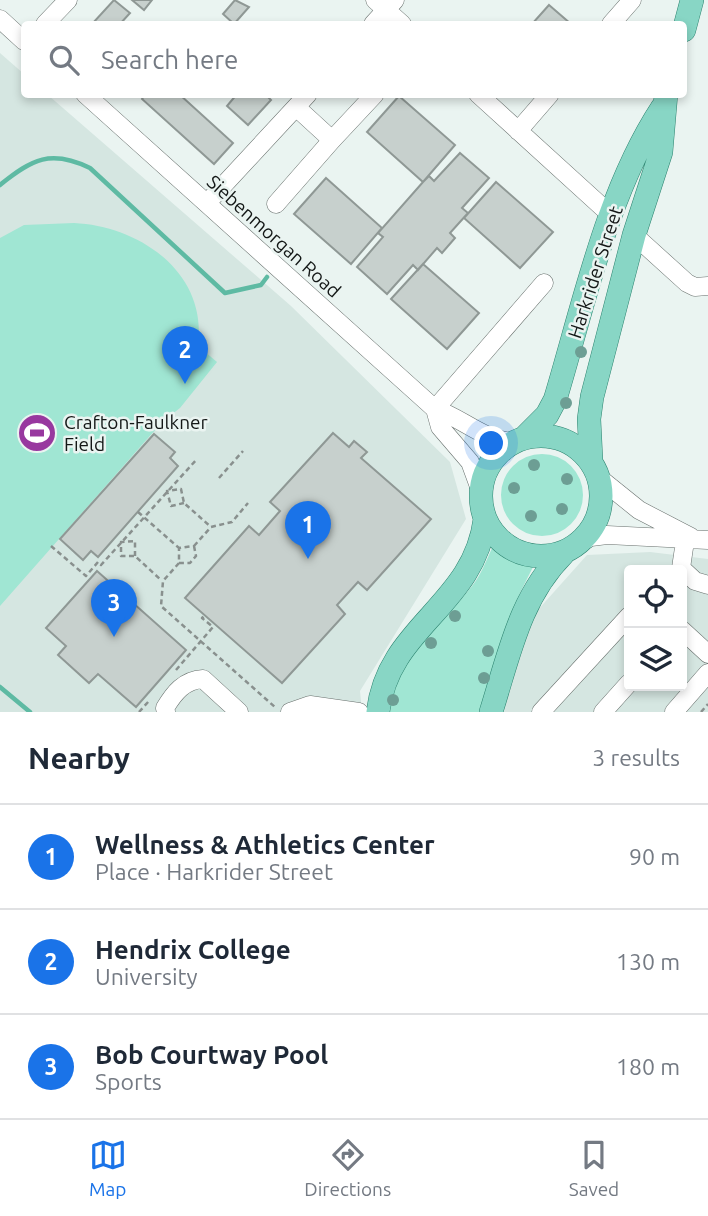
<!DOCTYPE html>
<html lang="en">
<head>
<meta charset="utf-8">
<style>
  body { margin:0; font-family:Ubuntu,sans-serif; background:#f6f6f7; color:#1f2937 }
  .controls { position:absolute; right:21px; bottom:21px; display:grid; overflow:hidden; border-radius:7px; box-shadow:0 4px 10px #0003 }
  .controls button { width:63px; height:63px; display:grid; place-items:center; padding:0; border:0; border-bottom:2px solid #e0e1e3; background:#fff; color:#1f2937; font:35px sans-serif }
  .you { position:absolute; left:492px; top:444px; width:24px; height:24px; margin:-18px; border:5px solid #fff; border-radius:50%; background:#1a73e8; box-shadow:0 0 0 10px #1a73e833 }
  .badge { display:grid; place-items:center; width:46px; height:46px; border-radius:50%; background:#1a73e8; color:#fff; font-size:23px; font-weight:700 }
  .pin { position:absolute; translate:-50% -58px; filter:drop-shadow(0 2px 4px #0008) }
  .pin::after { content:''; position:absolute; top:37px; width:24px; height:21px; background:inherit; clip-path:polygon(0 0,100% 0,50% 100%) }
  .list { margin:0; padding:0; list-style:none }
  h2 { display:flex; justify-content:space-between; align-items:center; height:91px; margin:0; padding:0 28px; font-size:30px }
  h2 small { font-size:23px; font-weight:400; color:#747a83 }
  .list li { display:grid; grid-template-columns:46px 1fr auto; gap:21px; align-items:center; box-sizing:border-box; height:105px; padding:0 28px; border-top:2px solid #e0e1e3 }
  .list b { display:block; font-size:26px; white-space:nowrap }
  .list p { margin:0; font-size:23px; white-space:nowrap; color:#747a83 }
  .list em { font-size:23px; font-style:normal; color:#747a83 }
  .icon { flex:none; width:38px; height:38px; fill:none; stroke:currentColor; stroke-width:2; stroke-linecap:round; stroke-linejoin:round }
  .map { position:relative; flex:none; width:708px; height:712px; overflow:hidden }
  .search { position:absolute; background:#fff; box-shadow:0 4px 10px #0003; left:21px; right:21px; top:21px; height:77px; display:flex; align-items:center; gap:18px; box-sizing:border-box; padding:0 24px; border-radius:7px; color:#747a83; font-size:26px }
  .sheet { height:406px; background:#fff }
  nav { display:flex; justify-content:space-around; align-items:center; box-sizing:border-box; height:98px; border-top:2px solid #e0e1e3; background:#fff; font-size:19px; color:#747a83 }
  nav a { display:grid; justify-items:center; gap:4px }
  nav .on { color:#1a73e8 }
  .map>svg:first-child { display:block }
</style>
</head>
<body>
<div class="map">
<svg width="708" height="712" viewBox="0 0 708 712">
  <rect width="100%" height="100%" fill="#eaf4f1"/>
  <path fill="#d5e6e1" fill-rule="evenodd" d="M 0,53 L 24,74 L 24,94 L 48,95 L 291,306 L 450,462 L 466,519 L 360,691 L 362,712 L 0,712 Z
    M 650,552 L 708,559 L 708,712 L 504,712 L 528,621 L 587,555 ZM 629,570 L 682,570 L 682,686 L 629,686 Z"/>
  <path fill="#a0e6d3" d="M 74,223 C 139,226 208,272 198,346 L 217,362 L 180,408 L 163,421 L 0,606 L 0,238 L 24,225 Z
    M501 495a41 41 0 1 1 82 0a41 41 0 1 1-82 0Z
    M 492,548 L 511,561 L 533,567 L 520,593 L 483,712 L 390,712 C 398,654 438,629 472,586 C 481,575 486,561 492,548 Z"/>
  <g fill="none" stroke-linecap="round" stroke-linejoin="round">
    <path stroke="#5ebaa3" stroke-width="4.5" d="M 0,185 C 32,159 51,149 90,168 L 225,293 L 261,285 L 267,277
      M 0,687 L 30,712"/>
  </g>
  <path fill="#c7d0cd" stroke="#8f9895" stroke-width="2" d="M 114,0 L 130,13 L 120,24 L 92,24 Z
    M 132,0 L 152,0 L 144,10 Z
    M 235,0 L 249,7 L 234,24 L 223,14 Z
    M 549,5 L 571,24 L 532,24 Z
    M 146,94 L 179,94 L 233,143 L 214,164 L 142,99 Z
    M 237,94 L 265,94 L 271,100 L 248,125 L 227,106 Z
    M 399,96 L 455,145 L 423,182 L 367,132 Z
    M 460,153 L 489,178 L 462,208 L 468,213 L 450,233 L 455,238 L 442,253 L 437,248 L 418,270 L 413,265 L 387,294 L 357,267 L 383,237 L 378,233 L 423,182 L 429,176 L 434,181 Z
    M 326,178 L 382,228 L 351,264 L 294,214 Z
    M 496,182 L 553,232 L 520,268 L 464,218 Z
    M 423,264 L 479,313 L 447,349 L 391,299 Z
    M 333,433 L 349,447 L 354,441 L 367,452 L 361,458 L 431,519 L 367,590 L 358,582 L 337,605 L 345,614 L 282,683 L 185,598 L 249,526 L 259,535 L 280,511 L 270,502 Z
    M 154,434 L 175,452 L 170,458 L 178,466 L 98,557 L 91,551 L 83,560 L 60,539 Z
    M 97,571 L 186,650 L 136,707 L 98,674 L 89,683 L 58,655 L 66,646 L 46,628 Z"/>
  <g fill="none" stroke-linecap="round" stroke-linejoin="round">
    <defs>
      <path id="minor" d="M 375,0 L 402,24
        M 0,19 L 24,41
        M 45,24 L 68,0
        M 373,24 L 395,0
        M 611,24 L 632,0
        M 85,94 L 435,409 C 462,418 482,439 511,442
        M 478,94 L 612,216
        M 296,107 L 332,140 L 375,94
        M 518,131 L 550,94
        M 207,203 L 308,94
        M 276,204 L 332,140
        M 634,235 L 687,283 L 695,287 L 708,286
        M 435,409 L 544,283
        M 435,409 L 440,427 L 470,462 L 481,492
        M 598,477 L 639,510 L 691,537
        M 685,541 L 681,568 L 695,581 L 708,585
        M 579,543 L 591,537 L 607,535 L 708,540
        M 682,630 L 708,654
        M 166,712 L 165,708 C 174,693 184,680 203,679 L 239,712
        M 290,712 L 310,705 L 359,712
        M 541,712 L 629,616
        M 603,712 L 629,683
        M 674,712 L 708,673"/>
      <path id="major" d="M 684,30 L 692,0
        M481 496a60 60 0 1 1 120 0a60 60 0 1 1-120 0Z
        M 525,437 L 547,415 L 555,400 C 584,304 607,192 662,108
        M 591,459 L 589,419 L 592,397 L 634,235 L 661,152 L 666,94
        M 378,712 C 388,626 474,606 485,519
        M 491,712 C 509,655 520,597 563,554"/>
    </defs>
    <use href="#minor" stroke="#68706d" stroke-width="19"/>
    <use href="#major" stroke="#2b826e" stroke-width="24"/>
    <path stroke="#89908e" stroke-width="2.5" stroke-dasharray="5 3.5" stroke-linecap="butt" d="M 219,478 L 243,451
      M 184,503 L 171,506 L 167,491 L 181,489 L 184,503 L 211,527
      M 138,512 L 179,548
      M 51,546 L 86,576 L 98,562 L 101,565 L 197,459
      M 194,546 L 211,527 L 232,522 L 248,503
      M 194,546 L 196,556 L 190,563 L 179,563 L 179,548 Z
      M 135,556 L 135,541 L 121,542 L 121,556 L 135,556 L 161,580
      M 179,563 L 163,581 L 161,606 L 276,708
      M 176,670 L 213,627 L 202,618 L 205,615
      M 139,712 L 149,701
      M 701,712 L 708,704"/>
    <use href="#minor" stroke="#fff" stroke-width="18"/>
    <use href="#major" stroke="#88d6c5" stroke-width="23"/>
  </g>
  <g fill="#6d9e94">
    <circle cx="581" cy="352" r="6"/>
    <circle cx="566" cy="403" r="6"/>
    <circle cx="534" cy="465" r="6"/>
    <circle cx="567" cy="479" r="6"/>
    <circle cx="514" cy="488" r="6"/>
    <circle cx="562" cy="509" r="6"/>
    <circle cx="531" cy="516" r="6"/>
    <circle cx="455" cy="616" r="6"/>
    <circle cx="431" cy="643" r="6"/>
    <circle cx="488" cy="651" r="6"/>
    <circle cx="484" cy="678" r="6"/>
    <circle cx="393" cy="700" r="6"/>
  </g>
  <defs>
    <symbol id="stadium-disc" viewBox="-11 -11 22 22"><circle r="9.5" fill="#98389f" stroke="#eaf4f1"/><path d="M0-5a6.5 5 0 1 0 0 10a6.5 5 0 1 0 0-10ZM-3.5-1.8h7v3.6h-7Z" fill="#fff"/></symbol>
  </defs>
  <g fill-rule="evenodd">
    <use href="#stadium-disc" x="15" y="411" width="44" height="44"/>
  </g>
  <g text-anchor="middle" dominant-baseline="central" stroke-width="5" stroke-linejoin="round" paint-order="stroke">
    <g font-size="19" fill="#131716" stroke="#eaf4f1">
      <text transform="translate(274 236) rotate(42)">Siebenmorgan Road</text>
      <text transform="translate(595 272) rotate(-72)">Harkrider Street</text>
    </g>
    <g font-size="19" fill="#131716" stroke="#eaf4f1" text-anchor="start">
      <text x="64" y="422">Crafton-Faulkner<tspan x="64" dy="22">Field</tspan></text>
    </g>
  </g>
</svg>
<div class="controls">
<button><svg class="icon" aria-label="locate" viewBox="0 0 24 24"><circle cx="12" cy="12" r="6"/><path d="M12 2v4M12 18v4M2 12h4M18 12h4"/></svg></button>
<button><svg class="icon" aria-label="layers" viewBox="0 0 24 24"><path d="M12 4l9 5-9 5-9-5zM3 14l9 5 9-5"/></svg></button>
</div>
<div class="you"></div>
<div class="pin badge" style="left:308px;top:559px">1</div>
<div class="pin badge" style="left:185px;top:384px">2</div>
<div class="pin badge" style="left:114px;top:637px">3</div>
<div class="search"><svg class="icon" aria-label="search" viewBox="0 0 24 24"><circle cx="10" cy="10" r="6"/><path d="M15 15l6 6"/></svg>Search here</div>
</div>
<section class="sheet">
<h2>Nearby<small>3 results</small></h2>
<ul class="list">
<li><span class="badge">1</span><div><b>Wellness &amp; Athletics Center</b><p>Place · Harkrider Street</p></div><em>90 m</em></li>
<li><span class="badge">2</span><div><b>Hendrix College</b><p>University</p></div><em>130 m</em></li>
<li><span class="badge">3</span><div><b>Bob Courtway Pool</b><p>Sports</p></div><em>180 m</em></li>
</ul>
</section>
<nav>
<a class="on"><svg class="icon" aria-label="map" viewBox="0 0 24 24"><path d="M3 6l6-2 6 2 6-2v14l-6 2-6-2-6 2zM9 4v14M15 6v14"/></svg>Map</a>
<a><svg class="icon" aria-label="directions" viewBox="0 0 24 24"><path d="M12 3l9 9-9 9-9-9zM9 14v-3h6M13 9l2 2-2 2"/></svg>Directions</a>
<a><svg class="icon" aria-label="saved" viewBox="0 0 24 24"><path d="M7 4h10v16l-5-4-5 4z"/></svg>Saved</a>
</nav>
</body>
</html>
